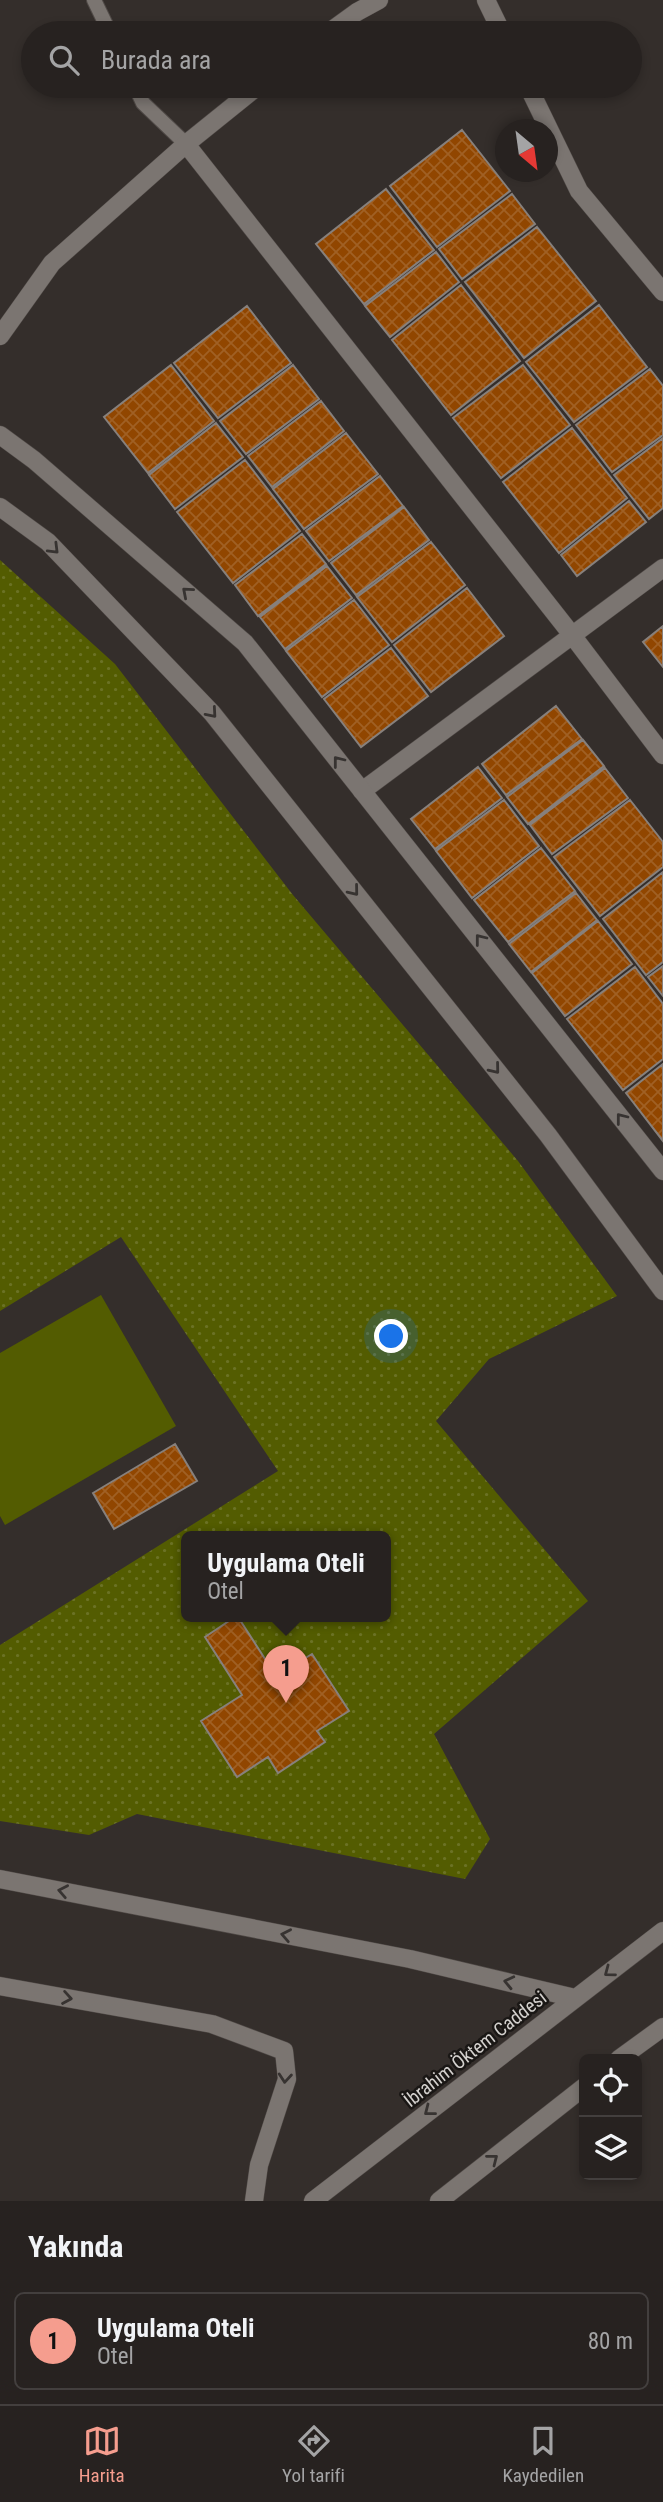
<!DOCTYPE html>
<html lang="tr">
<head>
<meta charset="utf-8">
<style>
  body { margin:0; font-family:"Roboto Condensed",sans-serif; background:#332f2d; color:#f1f3f6 }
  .controls { position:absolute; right:21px; bottom:21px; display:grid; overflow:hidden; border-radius:10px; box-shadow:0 4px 10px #0003 }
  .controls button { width:63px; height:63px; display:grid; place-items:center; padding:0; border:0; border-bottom:2px solid #433f3e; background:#272220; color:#f1f3f6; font:35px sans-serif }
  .compass { position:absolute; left:495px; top:119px; width:63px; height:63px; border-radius:50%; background:#272220; box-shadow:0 4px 10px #0003; rotate:151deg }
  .you { position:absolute; left:392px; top:1337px; width:24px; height:24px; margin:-18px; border:5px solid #fff; border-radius:50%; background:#1a73e8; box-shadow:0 0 0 10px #1a73e833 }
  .badge { display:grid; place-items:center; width:46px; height:46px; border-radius:50%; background:#f59d8e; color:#111; font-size:23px; font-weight:700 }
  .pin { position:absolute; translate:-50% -58px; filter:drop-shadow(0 2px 4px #0008) }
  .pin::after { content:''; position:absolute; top:37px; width:24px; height:21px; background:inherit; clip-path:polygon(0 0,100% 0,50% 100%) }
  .popup { position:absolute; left:181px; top:1531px; width:210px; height:91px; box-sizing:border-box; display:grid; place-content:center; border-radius:10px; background:#272220; filter:drop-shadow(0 2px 5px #0005); font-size:23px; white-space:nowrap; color:#a4a4a5 }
  .popup b { font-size:26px; color:#f1f3f6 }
  .popup::after { content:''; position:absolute; left:50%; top:100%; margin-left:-14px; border:14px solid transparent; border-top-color:#272220 }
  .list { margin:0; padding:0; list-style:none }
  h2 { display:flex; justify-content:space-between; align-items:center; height:91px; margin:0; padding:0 28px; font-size:30px }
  h2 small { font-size:23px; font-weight:400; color:#a4a4a5 }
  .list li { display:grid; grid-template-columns:46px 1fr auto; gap:21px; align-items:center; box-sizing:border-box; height:98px; margin:0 14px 14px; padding:0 14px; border:2px solid #433f3e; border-radius:10px }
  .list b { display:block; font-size:26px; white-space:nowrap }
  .list p { margin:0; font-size:23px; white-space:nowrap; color:#a4a4a5 }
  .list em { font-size:23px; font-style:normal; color:#a4a4a5 }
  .icon { flex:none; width:38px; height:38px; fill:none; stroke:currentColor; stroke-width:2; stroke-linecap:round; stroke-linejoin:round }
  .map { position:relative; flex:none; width:663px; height:2201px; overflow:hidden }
  .search { position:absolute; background:#272220; box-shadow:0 4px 10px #0003; left:21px; right:21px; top:21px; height:77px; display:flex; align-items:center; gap:18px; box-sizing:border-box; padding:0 24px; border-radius:38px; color:#a4a4a5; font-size:26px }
  .sheet { height:203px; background:#272220 }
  nav { display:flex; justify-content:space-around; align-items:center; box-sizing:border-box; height:98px; border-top:2px solid #433f3e; background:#272220; font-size:19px; color:#a4a4a5 }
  nav a { display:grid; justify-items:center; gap:4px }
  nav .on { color:#f59d8e }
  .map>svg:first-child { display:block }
</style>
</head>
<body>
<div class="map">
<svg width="663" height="2201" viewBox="0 0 663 2201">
  <defs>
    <pattern id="park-dots" width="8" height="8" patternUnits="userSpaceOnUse" patternTransform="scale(1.75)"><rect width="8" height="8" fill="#535c01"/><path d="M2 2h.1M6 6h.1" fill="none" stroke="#6b7225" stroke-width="1.8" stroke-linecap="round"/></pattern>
    <pattern id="building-cross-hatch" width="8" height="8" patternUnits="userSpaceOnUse" patternTransform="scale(1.75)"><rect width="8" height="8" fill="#914600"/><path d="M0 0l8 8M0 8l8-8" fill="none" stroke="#a06024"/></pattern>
  </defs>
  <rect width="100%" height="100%" fill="#342e2b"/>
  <path fill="url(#park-dots)" fill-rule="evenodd" d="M 0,560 L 115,664 L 293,895 L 518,1161 L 617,1296 L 489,1359 L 436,1421 L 588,1601 L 434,1734 L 490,1839 L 465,1879 L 137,1814 L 89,1835 L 0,1821 L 0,1645 L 278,1471 L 121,1237 L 0,1311 ZM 186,1537 L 386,1537 L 386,1617 L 186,1617 Z"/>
  <path fill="#535c01" d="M 101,1295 L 176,1426 L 5,1525 L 0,1516 L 0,1353 Z"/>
  <path fill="url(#building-cross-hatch)" stroke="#87807c" stroke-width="2" d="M 462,130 L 510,191 L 437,247 L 390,186 Z
    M 386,189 L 434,250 L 364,304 L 316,244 Z
    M 512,194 L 535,224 L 462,279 L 439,249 Z
    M 537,227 L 596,301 L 524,358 L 465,282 Z
    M 436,252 L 459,282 L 390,337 L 365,306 Z
    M 461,285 L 520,361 L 451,415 L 392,340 Z
    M 599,305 L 647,367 L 574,422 L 526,362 Z
    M 247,306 L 291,363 L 218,418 L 174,363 Z
    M 171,365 L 214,421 L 148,473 L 104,417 Z
    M 293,365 L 319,399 L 246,454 L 220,421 Z
    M 523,365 L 570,425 L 501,478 L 453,418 Z
    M 650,369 L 663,386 L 663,435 L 612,472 L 576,425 Z
    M 321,401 L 344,431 L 272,487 L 248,456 Z
    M 216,423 L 243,457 L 175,509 L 149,475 Z
    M 572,428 L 627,498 L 559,553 L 503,482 Z
    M 346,433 L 378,474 L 304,529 L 273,489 Z
    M 663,438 L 663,508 L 649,519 L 614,475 Z
    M 245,460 L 300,531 L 233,583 L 177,512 Z
    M 380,476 L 403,506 L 329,561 L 306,531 Z
    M 629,501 L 646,522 L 577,576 L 561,555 Z
    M 404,507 L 429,540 L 356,595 L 331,563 Z
    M 302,534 L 326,564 L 258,616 L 235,585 Z
    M 431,542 L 465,585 L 392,642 L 357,597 Z
    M 327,566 L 352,598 L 285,649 L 260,617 Z
    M 467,588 L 504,636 L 431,692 L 394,645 Z
    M 354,600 L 389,645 L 322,697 L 286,651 Z
    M 663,626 L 663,667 L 643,642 Z
    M 391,648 L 428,696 L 361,747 L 324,699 Z
    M 556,706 L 582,739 L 506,795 L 482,764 Z
    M 583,740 L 604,766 L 528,824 L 507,797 Z
    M 478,767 L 502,798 L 435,849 L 411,819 Z
    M 605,768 L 628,798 L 552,854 L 530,825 Z
    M 504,800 L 539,846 L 472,898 L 436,851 Z
    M 630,800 L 663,842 L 663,867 L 600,916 L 554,857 Z
    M 541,848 L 575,891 L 508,942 L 474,900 Z
    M 663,872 L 663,962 L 646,975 L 603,919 Z
    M 576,893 L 597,920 L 531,972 L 509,944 Z
    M 598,921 L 632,964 L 565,1016 L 532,973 Z
    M 663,966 L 663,996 L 648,977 Z
    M 635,967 L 663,1004 L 663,1059 L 623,1090 L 567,1019 Z
    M 663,1064 L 663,1141 L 626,1093 Z
    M 175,1444 L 197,1481 L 114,1529 L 93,1493 Z
    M 235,1617 L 238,1617 L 276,1676 L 312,1654 L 349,1711 L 317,1731 L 325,1742 L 278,1773 L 268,1757 L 237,1777 L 201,1721 L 242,1695 L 205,1637 Z"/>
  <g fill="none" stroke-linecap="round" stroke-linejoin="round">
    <defs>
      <path id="lane" d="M 94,0 L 110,33
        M 135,86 L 143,103 L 186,144"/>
      <path id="street" d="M 486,0 L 502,33
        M 328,33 L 357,12 L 379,0
        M 528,86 L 579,191 L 663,292
        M 186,144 L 572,635 L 663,755
        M 0,336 L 52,263 L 186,144 L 258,86
        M 362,791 L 663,568"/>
      <path id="secondary" d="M 0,435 L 34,460 L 245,643 L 663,1171
        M 0,507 L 48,542 L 212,713 L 548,1135 L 663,1291
        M 0,1879 L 410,1959 L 575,1998
        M 0,1986 L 212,2024 L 284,2051 L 287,2079 L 259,2165 L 254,2201
        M 619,2059 L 663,2027
        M 313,2201 L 663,1931
        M 439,2201 L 584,2087"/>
    </defs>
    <use href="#lane" stroke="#504a47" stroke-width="16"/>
    <use href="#street" stroke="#504a47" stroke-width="19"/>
    <use href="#secondary" stroke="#504a47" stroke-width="19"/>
    <use href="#lane" stroke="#7b7571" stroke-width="14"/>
    <use href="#street" stroke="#7b7571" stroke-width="18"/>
    <use href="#secondary" stroke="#7b7571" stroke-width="18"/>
  </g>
  <defs><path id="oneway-chevron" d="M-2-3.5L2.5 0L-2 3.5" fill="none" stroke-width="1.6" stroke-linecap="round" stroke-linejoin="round" transform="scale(1.75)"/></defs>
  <g stroke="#373331">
    <use href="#oneway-chevron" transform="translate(54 549) rotate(45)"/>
    <use href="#oneway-chevron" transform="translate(187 592) rotate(-139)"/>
    <use href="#oneway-chevron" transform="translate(212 713) rotate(49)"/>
    <use href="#oneway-chevron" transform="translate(338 761) rotate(-128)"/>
    <use href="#oneway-chevron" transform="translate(354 891) rotate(51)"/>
    <use href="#oneway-chevron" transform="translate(480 939) rotate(-128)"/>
    <use href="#oneway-chevron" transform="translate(495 1069) rotate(51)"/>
    <use href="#oneway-chevron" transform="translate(621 1118) rotate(-128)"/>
    <use href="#oneway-chevron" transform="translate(63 1891) rotate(-169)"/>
    <use href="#oneway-chevron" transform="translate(286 1935) rotate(-169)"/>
    <use href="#oneway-chevron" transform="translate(609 1972) rotate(143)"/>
    <use href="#oneway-chevron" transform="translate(509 1982) rotate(-167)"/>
    <use href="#oneway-chevron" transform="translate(67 1998) rotate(10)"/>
    <use href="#oneway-chevron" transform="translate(285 2078) rotate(95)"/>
    <use href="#oneway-chevron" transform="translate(429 2111) rotate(142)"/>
    <use href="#oneway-chevron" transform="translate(493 2159) rotate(-38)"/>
  </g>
  <g text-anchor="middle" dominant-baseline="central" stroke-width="5" stroke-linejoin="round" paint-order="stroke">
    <g font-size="19" fill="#d4d1ce" stroke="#1a1715">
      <text transform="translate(475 2049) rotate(-38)">İbrahim Öktem Caddesi</text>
    </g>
  </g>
</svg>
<div class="controls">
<button><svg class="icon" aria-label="locate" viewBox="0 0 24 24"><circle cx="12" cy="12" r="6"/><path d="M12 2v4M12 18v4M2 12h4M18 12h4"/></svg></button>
<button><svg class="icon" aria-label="layers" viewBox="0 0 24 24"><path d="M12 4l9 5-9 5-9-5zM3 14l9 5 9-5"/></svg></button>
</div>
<svg class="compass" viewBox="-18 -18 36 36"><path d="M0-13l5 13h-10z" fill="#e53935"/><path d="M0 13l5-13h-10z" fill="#a4a4a5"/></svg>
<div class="you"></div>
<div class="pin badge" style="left:286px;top:1703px">1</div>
<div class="popup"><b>Uygulama Oteli</b>Otel</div>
<div class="search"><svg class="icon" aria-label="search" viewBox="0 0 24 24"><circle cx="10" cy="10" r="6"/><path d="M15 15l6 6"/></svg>Burada ara</div>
</div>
<section class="sheet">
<h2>Yakında<small></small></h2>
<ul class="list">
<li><span class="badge">1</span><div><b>Uygulama Oteli</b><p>Otel</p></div><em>80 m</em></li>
</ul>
</section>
<nav>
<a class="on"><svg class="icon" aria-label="map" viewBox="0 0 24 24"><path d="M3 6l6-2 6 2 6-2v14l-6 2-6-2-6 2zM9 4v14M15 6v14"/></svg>Harita</a>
<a><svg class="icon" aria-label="directions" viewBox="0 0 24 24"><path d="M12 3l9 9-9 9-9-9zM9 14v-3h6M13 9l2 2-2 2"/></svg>Yol tarifi</a>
<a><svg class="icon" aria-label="saved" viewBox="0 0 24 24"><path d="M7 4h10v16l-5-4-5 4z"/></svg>Kaydedilen</a>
</nav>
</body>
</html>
